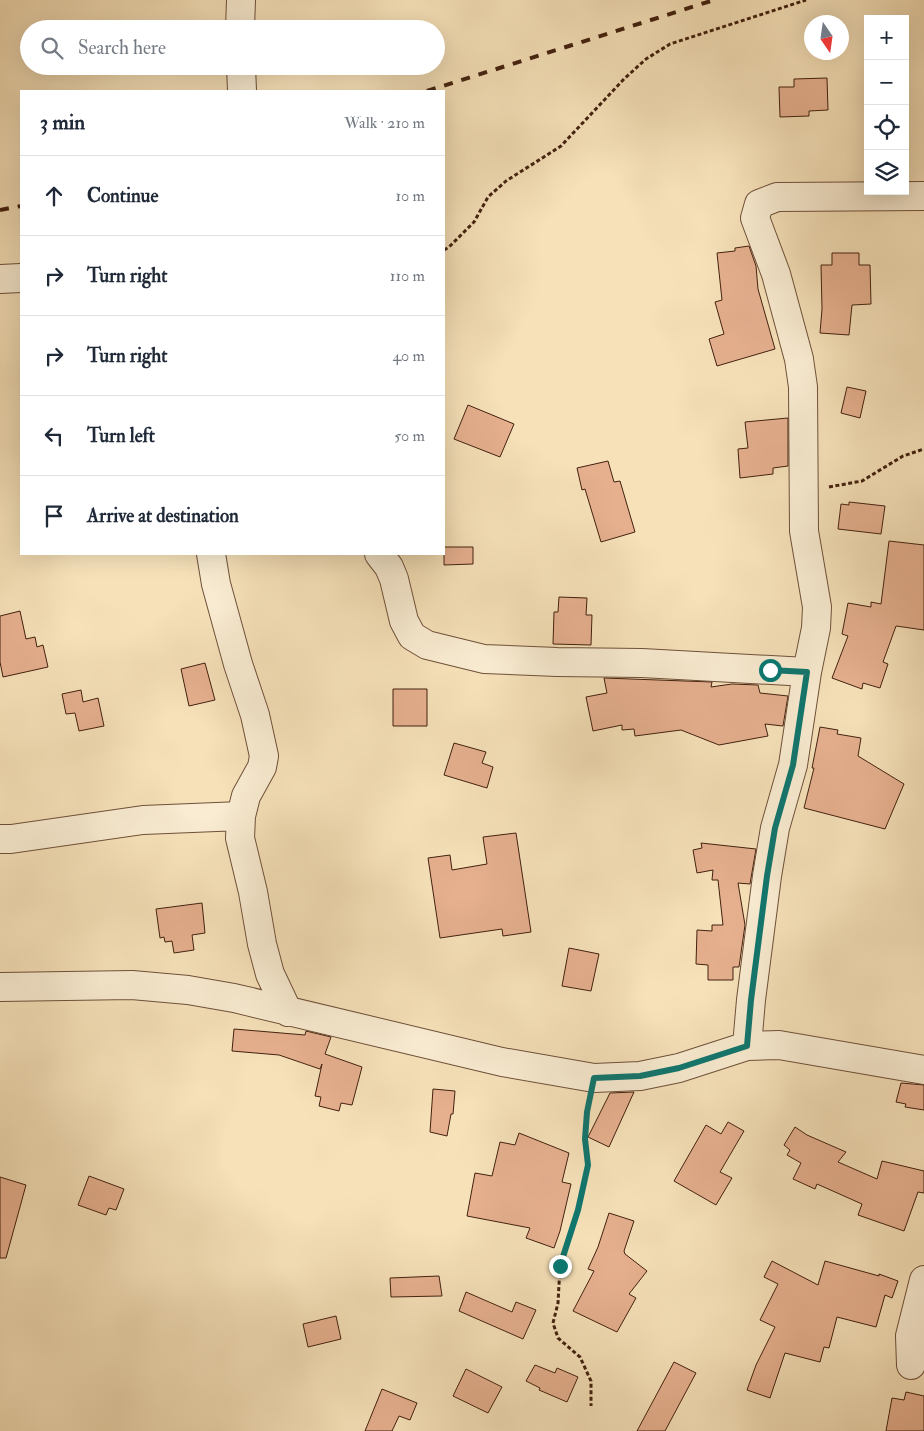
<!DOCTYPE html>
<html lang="en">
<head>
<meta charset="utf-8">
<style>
  body { margin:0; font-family:"IM FELL Double Pica",serif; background:#f2f2f3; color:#1f2937 }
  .controls { position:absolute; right:15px; top:15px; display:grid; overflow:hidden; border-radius:0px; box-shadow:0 5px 20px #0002 }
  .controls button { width:45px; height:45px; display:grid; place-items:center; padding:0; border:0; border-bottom:1px solid #e0e1e3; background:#fff; color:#1f2937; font:25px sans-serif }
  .compass { position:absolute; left:804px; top:15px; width:45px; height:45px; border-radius:50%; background:#fff; box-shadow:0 5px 20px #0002; rotate:167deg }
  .stop { position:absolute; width:15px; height:15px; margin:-11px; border:4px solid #0f766e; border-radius:50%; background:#fff }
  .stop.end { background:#0f766e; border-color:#fff; box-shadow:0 1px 5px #0008 }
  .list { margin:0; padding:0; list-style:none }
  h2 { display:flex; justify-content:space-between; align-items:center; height:65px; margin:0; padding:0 20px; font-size:21px }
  h2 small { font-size:16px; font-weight:400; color:#747a83 }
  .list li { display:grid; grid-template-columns:32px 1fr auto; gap:15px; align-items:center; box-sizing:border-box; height:80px; padding:0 20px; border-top:1px solid #e0e1e3 }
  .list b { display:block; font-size:19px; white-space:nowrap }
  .list em { font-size:16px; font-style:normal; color:#747a83 }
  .icon { flex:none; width:28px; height:28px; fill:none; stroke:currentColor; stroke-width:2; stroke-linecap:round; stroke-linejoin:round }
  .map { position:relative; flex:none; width:924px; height:1431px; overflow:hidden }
  .search { position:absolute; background:#fff; box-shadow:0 5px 20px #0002; left:20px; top:20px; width:425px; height:55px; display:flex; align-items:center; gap:12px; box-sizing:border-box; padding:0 18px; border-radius:28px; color:#747a83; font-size:19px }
  .panel { position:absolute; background:#fff; box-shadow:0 5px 20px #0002; left:20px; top:90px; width:425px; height:465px; border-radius:0px }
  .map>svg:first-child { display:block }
</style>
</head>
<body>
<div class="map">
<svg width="924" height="1431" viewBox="0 0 924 1431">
  <rect width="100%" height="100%" fill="#f6e1b9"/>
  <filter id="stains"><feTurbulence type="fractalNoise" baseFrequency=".004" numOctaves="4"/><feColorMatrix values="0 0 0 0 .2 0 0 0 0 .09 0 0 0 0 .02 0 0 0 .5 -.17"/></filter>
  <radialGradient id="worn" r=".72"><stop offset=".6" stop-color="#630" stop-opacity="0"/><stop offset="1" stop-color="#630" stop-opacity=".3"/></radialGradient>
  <path fill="#e6b08f" stroke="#42200e" d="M 827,78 L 828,110 L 809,111 L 809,116 L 780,117 L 779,87 L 794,87 L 794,79 Z
    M 749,246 L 756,266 L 758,289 L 775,349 L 717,366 L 709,339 L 724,334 L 715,302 L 722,300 L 717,253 L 735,251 L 735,248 Z
    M 832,253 L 859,253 L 859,265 L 870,265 L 871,304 L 852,305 L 849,335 L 820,333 L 822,309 L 821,265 L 832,265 Z
    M 847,387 L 866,391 L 860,418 L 841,413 Z
    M 468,405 L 514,424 L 500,457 L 454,439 Z
    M 788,418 L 788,466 L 773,468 L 773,474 L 740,478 L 738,449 L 748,448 L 745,422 Z
    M 608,461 L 614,482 L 620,481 L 635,532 L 601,542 L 585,489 L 582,490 L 577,468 Z
    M 849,502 L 885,506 L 881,534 L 838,529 L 841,504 L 849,505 Z
    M 889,541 L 924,545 L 924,630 L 896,626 L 883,662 L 888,664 L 880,688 L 863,683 L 862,689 L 832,678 L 848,636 L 842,634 L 848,603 L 871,607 L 871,602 L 881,604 Z
    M 444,547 L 473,547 L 473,564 L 444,565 Z
    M 559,597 L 587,598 L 586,615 L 592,615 L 591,645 L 553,644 L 554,612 L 558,612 Z
    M 20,611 L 26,639 L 35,637 L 37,647 L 43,645 L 48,667 L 3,677 L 0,662 L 0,616 Z
    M 205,663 L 215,700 L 189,706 L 181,669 Z
    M 604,678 L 712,682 L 711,687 L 732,684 L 758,685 L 760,693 L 788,696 L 783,726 L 765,724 L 768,736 L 719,745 L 681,730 L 635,736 L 634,729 L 622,730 L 622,725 L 593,731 L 586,697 L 607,693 Z
    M 393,689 L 427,689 L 427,726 L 393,726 Z
    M 81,690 L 83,702 L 98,698 L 104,726 L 79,731 L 75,713 L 66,714 L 62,694 Z
    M 820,727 L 838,730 L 837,734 L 861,738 L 858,756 L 904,784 L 885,829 L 804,808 L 814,768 L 812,768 Z
    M 454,743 L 486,752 L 482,763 L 493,767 L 487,788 L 444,775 Z
    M 516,833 L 531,932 L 503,936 L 502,929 L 440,938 L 428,858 L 450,855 L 452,870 L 487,864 L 483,837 Z
    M 701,843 L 756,849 L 750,884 L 738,883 L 745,925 L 739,967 L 733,967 L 733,980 L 708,980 L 708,965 L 696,964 L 697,930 L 712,931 L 712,925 L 723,925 L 718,880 L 712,880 L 713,870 L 697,873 L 693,850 L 702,848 Z
    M 202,903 L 205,933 L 192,935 L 194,950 L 174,953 L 172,941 L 165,942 L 164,937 L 160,938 L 156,909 Z
    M 569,948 L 599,954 L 591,991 L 562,986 Z
    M 234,1029 L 305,1035 L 306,1031 L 331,1037 L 325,1054 L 362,1067 L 352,1105 L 341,1103 L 339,1111 L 319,1106 L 321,1097 L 315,1096 L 322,1064 L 320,1069 L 279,1055 L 232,1051 Z
    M 901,1083 L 924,1085 L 924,1110 L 905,1107 L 906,1104 L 896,1102 Z
    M 433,1089 L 455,1091 L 453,1114 L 451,1114 L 447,1136 L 430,1132 Z
    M 634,1092 L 609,1147 L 588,1137 L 610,1093 Z
    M 728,1122 L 744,1131 L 720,1172 L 732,1178 L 716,1205 L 674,1181 L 706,1125 L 721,1134 Z
    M 795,1127 L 807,1135 L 846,1152 L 838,1162 L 877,1179 L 882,1161 L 924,1171 L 924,1193 L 918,1192 L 904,1231 L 858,1215 L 862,1204 L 817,1184 L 815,1189 L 793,1179 L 801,1163 L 787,1155 L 790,1150 L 784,1145 Z
    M 519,1133 L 569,1153 L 562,1182 L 571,1184 L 560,1231 L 554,1248 L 526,1238 L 530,1228 L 467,1216 L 475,1173 L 492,1176 L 500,1142 L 515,1145 Z
    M 89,1176 L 124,1189 L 116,1210 L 109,1208 L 106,1215 L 78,1205 Z
    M 0,1177 L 26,1185 L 6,1258 L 0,1258 Z
    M 609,1213 L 634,1221 L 624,1251 L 625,1254 L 647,1271 L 629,1294 L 636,1298 L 617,1332 L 573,1311 L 594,1271 L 588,1269 L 598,1247 Z
    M 772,1261 L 818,1285 L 825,1261 L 879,1276 L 879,1274 L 898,1281 L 892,1298 L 885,1295 L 876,1327 L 837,1317 L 829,1348 L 824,1347 L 820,1362 L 785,1353 L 770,1398 L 747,1390 L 756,1365 L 775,1327 L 760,1320 L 778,1284 L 764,1277 Z
    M 439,1276 L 442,1296 L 391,1297 L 390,1278 Z
    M 466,1292 L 512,1312 L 516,1302 L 536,1310 L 523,1339 L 459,1311 Z
    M 336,1316 L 341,1339 L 308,1347 L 303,1324 Z
    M 674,1362 L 696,1373 L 665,1431 L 637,1431 Z
    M 535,1365 L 555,1373 L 557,1368 L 578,1377 L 567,1402 L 539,1390 L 540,1388 L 526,1381 Z
    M 466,1369 L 502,1387 L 488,1413 L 453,1396 Z
    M 382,1389 L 417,1403 L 410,1420 L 399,1416 L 392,1431 L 365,1431 Z
    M 906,1392 L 924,1396 L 924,1431 L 886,1431 L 892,1398 L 904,1400 Z"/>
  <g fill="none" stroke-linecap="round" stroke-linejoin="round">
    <defs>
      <path id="minor" d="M 240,29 L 241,0
        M 241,66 L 242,91
        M 0,279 L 21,278
        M 211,554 L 216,584 L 238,664 L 255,715 L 264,756 L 262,767 L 246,796 L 241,816 L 240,838 L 253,892 L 262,944 L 270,974 L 288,1012
        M 379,554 L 389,567 L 394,579 L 404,621 L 412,636 L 427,645 L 484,659 L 557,662 L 642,663 L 807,672
        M 0,839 L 11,839 L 143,820 L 241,816
        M 0,987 L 132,985 L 188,990 L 234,998 L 502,1062 L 594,1078 L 640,1076 L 679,1068 L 747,1046 L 779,1045 L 924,1070
        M 747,1046 L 751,1000 L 767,876 L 775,828 L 793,765 L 807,672 L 816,628 L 817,607 L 804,531 L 803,387 L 799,359 L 776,274 L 755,218 L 759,204 L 777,197 L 924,196
        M 911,1365 L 910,1336 L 924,1280"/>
    </defs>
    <use href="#minor" stroke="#6f5039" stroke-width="30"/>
    <path stroke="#42200e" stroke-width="3" stroke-dasharray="4 2.5" stroke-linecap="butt" d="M 444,250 L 449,247 L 474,222 L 488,197 L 506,181 L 561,146 L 624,79 L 646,59 L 670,44 L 806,0
      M 829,487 L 862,481 L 903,456 L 924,449
      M 589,1103 L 585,1139 L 588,1165 L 578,1211 L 560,1266 L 558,1303 L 553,1323 L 558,1338 L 580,1357 L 591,1381 L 591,1406"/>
    <use href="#minor" stroke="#f9ecd2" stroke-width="28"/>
    <path stroke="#42200e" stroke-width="4" stroke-dasharray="9 9" stroke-linecap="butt" d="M 427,91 L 714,0
      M 0,210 L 21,206"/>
  </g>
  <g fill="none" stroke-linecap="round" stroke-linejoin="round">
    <path stroke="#0f766e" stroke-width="6" d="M 560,1266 L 578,1210 L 588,1165 L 585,1139 L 587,1112 L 594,1078 L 640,1076 L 679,1068 L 747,1046 L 751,1000 L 767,876 L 775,828 L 793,765 L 807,672 L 770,670"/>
  </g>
  <rect width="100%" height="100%" filter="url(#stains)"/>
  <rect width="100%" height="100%" fill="url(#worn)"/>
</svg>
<div class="controls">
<button>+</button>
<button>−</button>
<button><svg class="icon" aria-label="locate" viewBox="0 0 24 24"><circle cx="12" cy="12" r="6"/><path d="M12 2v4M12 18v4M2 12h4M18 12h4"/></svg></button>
<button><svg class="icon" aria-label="layers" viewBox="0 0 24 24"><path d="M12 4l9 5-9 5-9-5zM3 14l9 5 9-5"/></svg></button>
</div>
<svg class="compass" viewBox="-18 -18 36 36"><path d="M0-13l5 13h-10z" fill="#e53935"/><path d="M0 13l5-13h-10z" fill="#747a83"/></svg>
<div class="stop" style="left:770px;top:670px"></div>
<div class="stop end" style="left:560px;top:1266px"></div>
<div class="search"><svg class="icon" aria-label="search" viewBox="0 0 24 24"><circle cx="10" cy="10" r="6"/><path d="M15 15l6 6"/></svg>Search here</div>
<section class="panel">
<h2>3 min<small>Walk · 210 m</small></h2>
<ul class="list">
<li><svg class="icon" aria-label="ahead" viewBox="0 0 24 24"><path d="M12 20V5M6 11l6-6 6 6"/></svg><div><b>Continue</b></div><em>10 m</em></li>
<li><svg class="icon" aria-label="right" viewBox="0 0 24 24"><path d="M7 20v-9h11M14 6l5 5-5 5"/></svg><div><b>Turn right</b></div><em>110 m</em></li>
<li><svg class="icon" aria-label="right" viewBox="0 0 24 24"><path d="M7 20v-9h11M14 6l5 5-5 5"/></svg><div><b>Turn right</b></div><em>40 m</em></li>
<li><svg class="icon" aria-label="left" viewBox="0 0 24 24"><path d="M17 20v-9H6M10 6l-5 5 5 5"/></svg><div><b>Turn left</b></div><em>50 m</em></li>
<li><svg class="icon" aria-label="arrive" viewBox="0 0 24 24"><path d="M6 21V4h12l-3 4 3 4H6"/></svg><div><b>Arrive at destination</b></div></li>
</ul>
</section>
</div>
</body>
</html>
